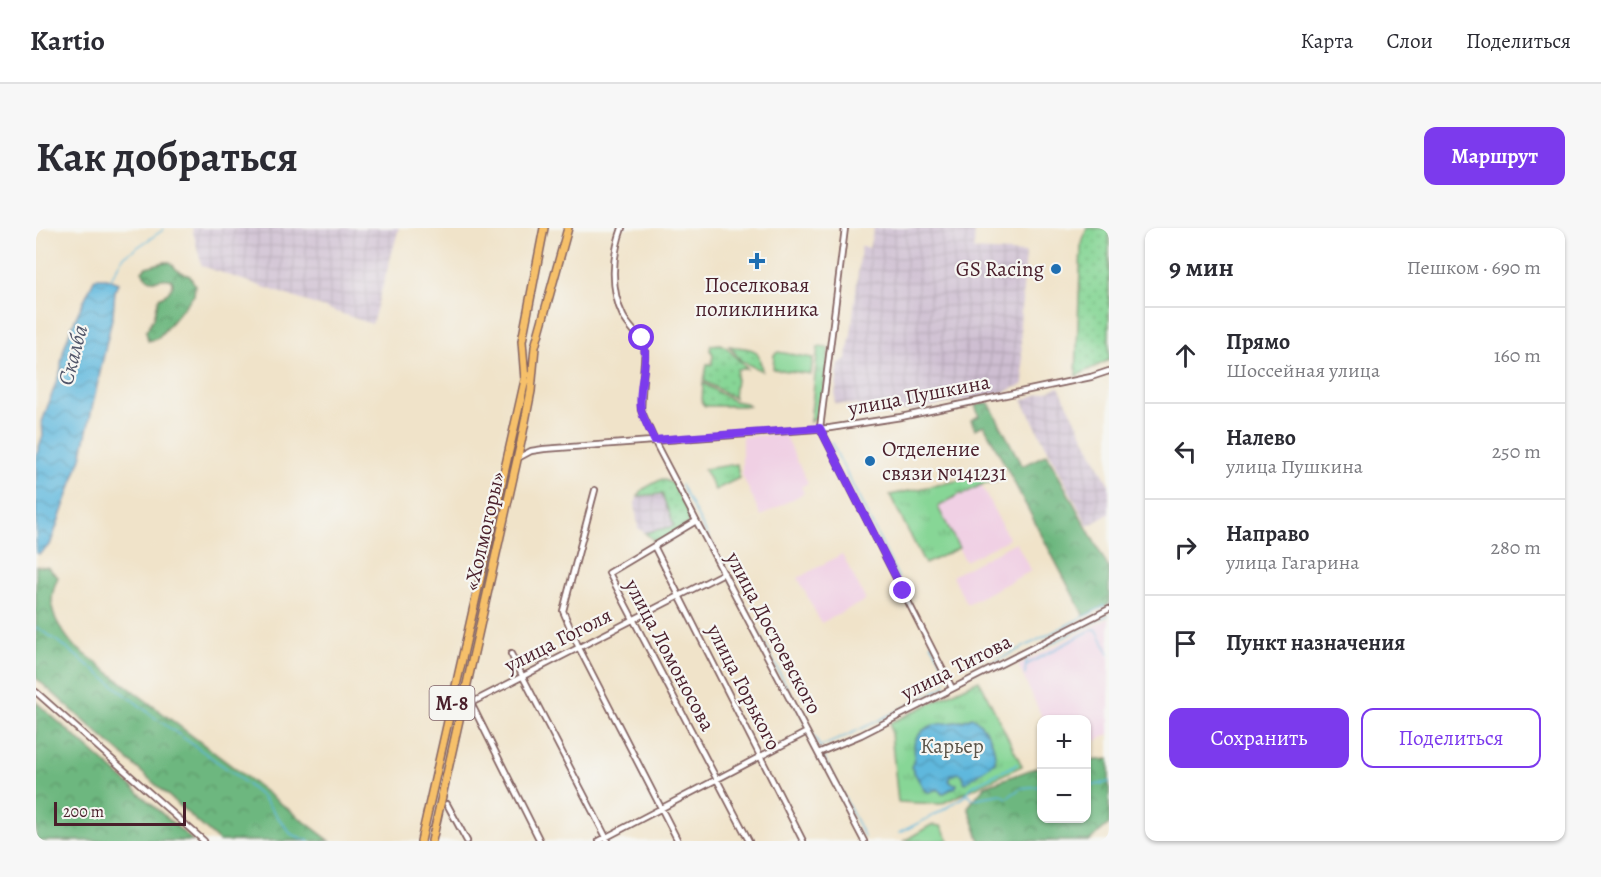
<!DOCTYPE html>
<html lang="ru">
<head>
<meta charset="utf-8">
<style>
  body { margin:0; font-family:Alegreya,serif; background:#f7f7f7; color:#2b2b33 }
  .controls { position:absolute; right:18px; bottom:18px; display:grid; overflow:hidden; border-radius:12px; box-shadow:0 2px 4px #0004 }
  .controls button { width:54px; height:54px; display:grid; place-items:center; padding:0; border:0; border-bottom:2px solid #e1e1e2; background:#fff; color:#2b2b33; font:30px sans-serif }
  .scale { position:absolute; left:18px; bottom:15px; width:132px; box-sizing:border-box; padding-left:6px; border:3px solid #4a1f2b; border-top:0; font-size:16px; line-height:21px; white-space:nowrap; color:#4a1f2b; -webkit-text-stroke:4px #f6f6f2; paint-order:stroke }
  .stop { position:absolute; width:18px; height:18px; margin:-14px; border:4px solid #7c3aed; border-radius:50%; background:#fff }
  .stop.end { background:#7c3aed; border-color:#fff; box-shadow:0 2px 6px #0008 }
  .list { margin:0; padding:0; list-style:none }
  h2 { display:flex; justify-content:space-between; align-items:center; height:78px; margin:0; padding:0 24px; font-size:26px }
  h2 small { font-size:20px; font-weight:400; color:#7c7c81 }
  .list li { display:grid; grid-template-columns:39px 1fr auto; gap:18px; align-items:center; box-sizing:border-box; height:96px; padding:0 24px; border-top:2px solid #e1e1e2 }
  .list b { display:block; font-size:22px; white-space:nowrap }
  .list p { margin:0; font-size:20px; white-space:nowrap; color:#7c7c81 }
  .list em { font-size:20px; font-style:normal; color:#7c7c81 }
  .actions { display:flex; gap:12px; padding:18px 24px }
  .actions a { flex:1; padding:14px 0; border:2px solid #7c3aed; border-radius:12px; text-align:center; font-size:21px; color:#7c3aed }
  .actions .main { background:#7c3aed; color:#fff }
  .icon { flex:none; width:33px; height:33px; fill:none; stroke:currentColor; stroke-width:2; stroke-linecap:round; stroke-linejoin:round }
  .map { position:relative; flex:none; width:1073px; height:613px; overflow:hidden; border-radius:12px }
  header { display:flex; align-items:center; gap:36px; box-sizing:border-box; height:84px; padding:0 30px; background:#fff; border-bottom:2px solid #e1e1e2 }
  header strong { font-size:28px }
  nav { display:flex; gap:33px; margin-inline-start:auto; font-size:21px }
  .intro { display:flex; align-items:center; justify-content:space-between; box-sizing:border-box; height:144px; padding:0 36px }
  h1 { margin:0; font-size:42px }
  .button { padding:15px 27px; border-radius:12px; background:#7c3aed; color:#fff; font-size:21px; font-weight:700 }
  main { display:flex; gap:36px; padding:0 36px }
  aside { flex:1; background:#fff; border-radius:12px; box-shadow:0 2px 4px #0004 }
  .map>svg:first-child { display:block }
</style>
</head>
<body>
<header>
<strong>Kartio</strong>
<nav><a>Карта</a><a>Слои</a><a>Поделиться</a></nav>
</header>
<div class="intro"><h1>Как добраться</h1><a class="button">Маршрут</a></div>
<main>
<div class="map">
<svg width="1073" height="613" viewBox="0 0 1073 613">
  <defs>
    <pattern id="industrial-grid" width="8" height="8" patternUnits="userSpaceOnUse" patternTransform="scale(1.5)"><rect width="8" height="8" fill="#cebed1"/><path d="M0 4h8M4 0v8" fill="none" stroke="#b2a3b4"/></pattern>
    <pattern id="grass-dots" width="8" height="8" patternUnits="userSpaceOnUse" patternTransform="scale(1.5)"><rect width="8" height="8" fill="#87d696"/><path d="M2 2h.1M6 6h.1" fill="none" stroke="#76b781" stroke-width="1.8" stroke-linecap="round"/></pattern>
    <pattern id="forest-crowns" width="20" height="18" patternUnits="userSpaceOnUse" patternTransform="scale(1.5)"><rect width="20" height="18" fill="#6db77f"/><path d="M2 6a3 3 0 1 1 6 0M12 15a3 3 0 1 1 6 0" fill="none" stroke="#5c9468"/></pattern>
    <pattern id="park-tufts" width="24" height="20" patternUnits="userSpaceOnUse" patternTransform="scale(1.5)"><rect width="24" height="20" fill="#87d696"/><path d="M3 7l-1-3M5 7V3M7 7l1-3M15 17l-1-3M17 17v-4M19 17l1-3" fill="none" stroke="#76b781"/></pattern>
    <pattern id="water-waves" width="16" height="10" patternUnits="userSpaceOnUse" patternTransform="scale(1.5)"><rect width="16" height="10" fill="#5fb8dd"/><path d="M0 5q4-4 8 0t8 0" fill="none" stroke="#5095b3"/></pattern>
  </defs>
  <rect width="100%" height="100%" fill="#f6f6f2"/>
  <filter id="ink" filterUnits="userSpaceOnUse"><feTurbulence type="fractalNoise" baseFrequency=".0167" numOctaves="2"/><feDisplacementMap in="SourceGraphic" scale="12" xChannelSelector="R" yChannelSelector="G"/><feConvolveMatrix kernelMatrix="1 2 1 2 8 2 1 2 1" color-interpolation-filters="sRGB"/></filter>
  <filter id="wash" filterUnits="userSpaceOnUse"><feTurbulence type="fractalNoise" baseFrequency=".008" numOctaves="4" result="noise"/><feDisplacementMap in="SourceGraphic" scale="24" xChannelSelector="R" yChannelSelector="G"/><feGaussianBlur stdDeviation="1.35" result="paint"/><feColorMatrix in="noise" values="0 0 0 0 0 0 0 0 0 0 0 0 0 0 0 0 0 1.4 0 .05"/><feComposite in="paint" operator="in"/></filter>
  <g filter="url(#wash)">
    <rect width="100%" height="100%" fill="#f0e3c9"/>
    <path fill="#f0d0e4" d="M 748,206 L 772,255 L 765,259 L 768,265 L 725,288 L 706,247 L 706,209 Z
      M 945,257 L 973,311 L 929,333 L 902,279 L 925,265 L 926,267 Z
      M 980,314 L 995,343 L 931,376 L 916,348 Z
      M 806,326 L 830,372 L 785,395 L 762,350 Z
      M 1073,390 L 1073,506 L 1051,517 L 1050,491 L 1007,491 L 982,437 Z"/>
    <path fill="url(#industrial-grid)" d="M 156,0 L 363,0 L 336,96 L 166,38 Z
      M 838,0 L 939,0 L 938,22 L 990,25 L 984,96 L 988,156 L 961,167 L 870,183 L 798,175 L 803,136 L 810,132 L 815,106 L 825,19 L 833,20 Z
      M 1023,159 L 1073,257 L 1073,286 L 1052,298 L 986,172 Z
      M 623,265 L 626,265 L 638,298 L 609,305 L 602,300 L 599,275 L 602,268 Z"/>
    <path fill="url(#grass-dots)" stroke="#687a60" stroke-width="1.5" d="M 1051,0 L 1073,0 L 1073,132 L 1040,148 L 1045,17 Z
      M 684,116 L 690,119 L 711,141 L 701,141 L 698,170 L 668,153 L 671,137 L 676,136 L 677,126 L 674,122 L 675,117 Z
      M 693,118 C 716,122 723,116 726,143 L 705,133 Z
      M 667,155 L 697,173 L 709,175 L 713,178 L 669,178 L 666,175 Z
      M 626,251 L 638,256 L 656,293 L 622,316 L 609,305 L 638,298 L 626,266 L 602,268 L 607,261 Z"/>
    <path fill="url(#forest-crowns)" stroke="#5c6b55" stroke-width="1.5" d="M 129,34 L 134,34 L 141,42 L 154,48 L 159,57 L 158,67 L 122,110 L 112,113 L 110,103 L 118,90 L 123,70 L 132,65 L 137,57 L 136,52 C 124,46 116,61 106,43 L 110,39 Z
      M 953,175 L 986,238 L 1011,226 L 1073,341 L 1073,376 L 1048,388 L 948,197 L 939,201 L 935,192 L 943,188 L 939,177 Z
      M 0,338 L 11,339 L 22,349 C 9,379 18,392 37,417 L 294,613 L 183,613 L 0,450 Z
      M 0,473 L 0,474 L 157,613 L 0,613 Z
      M 1073,531 L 1073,596 L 1053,613 L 944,613 L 932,579 L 949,558 L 1005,538 L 1005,590 L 1050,590 L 1051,533 Z"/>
    <path fill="url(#park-tufts)" stroke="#687a60" stroke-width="1.5" d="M 782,119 L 793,120 L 784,188 L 774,194 Z
      M 701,236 L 703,250 L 679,262 L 668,241 Z
      M 953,246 L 960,253 L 945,257 L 926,267 L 925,265 L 902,279 L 923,320 L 889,336 L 854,267 Z
      M 943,452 L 986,538 L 905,576 L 862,574 L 854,495 Z"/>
    <path fill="#87d696" stroke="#687a60" stroke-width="1.5" d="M 742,124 L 777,130 L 775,146 L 737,141 L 738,127 Z
      M 895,597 L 905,598 L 913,613 L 868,613 Z"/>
    <path fill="url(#water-waves)" stroke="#546c84" stroke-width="1.5" d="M 59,50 L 71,50 L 82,55 L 79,63 L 77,86 L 45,230 L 14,317 L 3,326 L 0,325 L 0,228 L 7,207 L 6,194 L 25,141 C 24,117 48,73 59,50 Z
      M 936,489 C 951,499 960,517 959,534 L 930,555 L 928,554 L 927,547 L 923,545 L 914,548 L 913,552 L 915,555 L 921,556 L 920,559 L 906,566 L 902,561 L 893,564 L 889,563 L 875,539 C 882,527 876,519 879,513 C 892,487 917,501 936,489 Z"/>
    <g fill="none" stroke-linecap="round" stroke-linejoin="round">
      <path stroke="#5fb8dd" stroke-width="1.5" d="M 74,52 L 87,29 L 127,2 L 127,0
        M 795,214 L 863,351
        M 645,257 L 766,488 L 784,519 C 827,502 867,480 908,459 L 910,455
        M 0,399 L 24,415 L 118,489 L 197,545 L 227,570 L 255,606 L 273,613
        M 895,415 L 918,454 L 1069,378
        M 990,437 L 1057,401 L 1061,402 L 1073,426
        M 989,447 L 990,433 L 994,426 L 1072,387
        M 789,529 L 789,532 L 828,608
        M 1050,559 L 1073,554
        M 930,568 L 933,566 L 936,571 L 965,566 L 971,570 L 985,560 L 1005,558
        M 863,605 L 904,584 L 927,569 L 938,557 L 981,536"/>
    </g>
  </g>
  <g filter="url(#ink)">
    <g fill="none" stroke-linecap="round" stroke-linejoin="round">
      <defs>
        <path id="minor" d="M 586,0 C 576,28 574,61 587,88 C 593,100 604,107 609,119 L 605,182 L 621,218 L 828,613
          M 784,200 L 916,460
          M 784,200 L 809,0
          M 482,230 L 495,223 L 508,221 L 794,200 L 865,189 L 1055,149 L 1073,143
          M 559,262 L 527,383 L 543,420 L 642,613
          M 660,293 L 573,345 L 713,613
          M 619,320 L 767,613
          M 475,426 L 572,613
          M 0,464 L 168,613
          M 782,525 L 825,507 L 1073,381
          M 411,576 L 431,613
          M 504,613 L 435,475 L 688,345
          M 563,613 L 771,504"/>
        <path id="highway" d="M 385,613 L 489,152 L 486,113 L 508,0
          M 396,613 L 485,214 L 495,163 L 499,119 L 532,0"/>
      </defs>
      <use href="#minor" stroke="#846462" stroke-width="8"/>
      <use href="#highway" stroke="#846462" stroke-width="10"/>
      <use href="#minor" stroke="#fff" stroke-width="4.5"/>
      <use href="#highway" stroke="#f6c06b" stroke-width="7"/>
    </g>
  </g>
  <g fill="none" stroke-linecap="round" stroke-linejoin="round" filter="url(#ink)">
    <path stroke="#7c3aed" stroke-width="8" d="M 606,110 C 615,134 601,157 605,181 C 607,191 614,202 618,212 L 784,200 L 867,363"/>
  </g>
  <g fill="#1f6fb2" stroke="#f6f6f2" stroke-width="2">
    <path d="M718 24h6v6h6v6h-6v6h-6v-6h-6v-6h6z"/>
    <circle cx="1020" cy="41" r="6"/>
    <circle cx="834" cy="233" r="6"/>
  </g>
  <g text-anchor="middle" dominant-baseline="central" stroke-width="4.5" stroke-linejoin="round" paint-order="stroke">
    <rect fill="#f6f6f2" stroke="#7e6067" stroke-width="1.5" x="393.5" y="458" width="45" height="34" rx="4.5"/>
    <g font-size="20" font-weight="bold" fill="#4a1f2b">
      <text x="416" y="475">М-8</text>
    </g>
    <g font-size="21" fill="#4a1f2b" stroke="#f6f6f2" text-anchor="end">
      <text x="1008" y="41">GS Racing</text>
      <text x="721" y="57" text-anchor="middle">Поселковая<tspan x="721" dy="24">поликлиника</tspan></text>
      <text x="846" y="221" text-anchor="start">Отделение<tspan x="846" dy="24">связи №141231</tspan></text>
    </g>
    <g font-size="21" fill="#4a1f2b" stroke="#f6f6f2">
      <text transform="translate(883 167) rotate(-11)">улица Пушкина</text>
      <text transform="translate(448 303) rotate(-77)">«Холмогоры»</text>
      <text transform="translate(738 405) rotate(62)">улица Достоевского</text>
      <text transform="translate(522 412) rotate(-27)">улица Гоголя</text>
      <text transform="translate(634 427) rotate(62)">улица Ломоносова</text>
      <text transform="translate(920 439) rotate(-27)">улица Титова</text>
      <text transform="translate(708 459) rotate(63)">улица Горького</text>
    </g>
    <g font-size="21" fill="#5c564b" stroke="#f6f6f2">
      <text x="916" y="518">Карьер</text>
    </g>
    <g font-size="22" font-style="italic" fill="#515569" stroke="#f6f6f2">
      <text transform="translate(37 127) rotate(-75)">Скалба</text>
    </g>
  </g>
</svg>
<div class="controls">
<button>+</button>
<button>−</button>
</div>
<div class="scale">200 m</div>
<div class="stop" style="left:606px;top:110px"></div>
<div class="stop end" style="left:867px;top:363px"></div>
</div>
<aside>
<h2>9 мин<small>Пешком · 690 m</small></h2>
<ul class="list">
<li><svg class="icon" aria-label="ahead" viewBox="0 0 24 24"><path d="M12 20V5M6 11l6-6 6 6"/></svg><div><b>Прямо</b><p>Шоссейная улица</p></div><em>160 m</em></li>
<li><svg class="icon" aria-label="left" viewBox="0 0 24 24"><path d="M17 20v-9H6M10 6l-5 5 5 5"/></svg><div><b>Налево</b><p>улица Пушкина</p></div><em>250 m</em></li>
<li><svg class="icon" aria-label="right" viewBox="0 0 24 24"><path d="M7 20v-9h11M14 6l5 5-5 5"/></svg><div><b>Направо</b><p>улица Гагарина</p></div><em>280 m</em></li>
<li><svg class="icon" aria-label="arrive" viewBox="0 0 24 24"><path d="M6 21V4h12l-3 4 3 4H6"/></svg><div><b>Пункт назначения</b></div></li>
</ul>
<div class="actions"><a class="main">Сохранить</a><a>Поделиться</a></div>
</aside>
</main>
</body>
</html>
